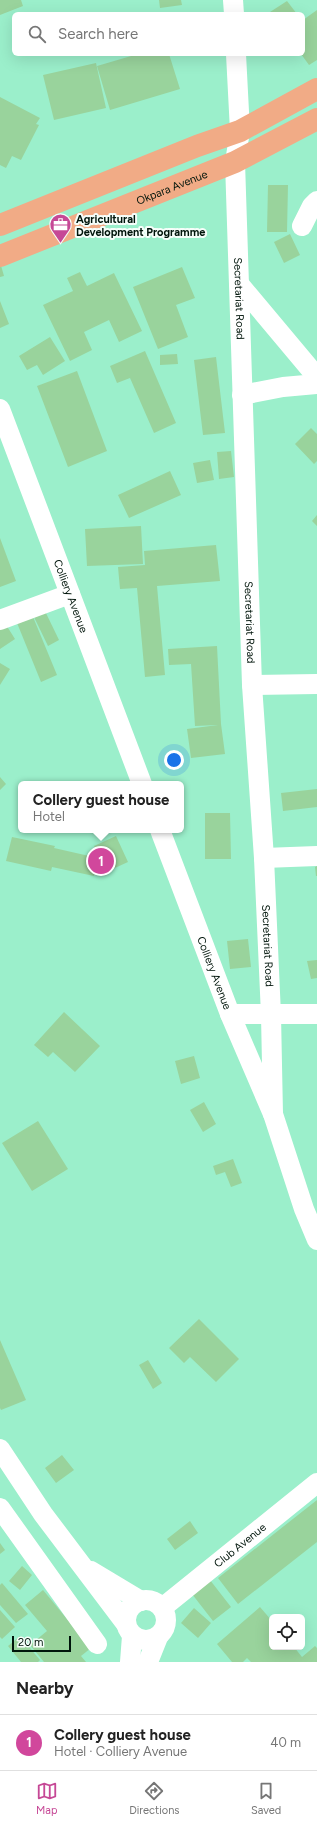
<!DOCTYPE html>
<html lang="en">
<head>
<meta charset="utf-8">
<style>
  body { margin:0; font-family:Figtree,sans-serif; background:#f6f6f6; color:#222 }
  .controls { position:absolute; right:12px; bottom:12px; display:grid; overflow:hidden; border-radius:6px; box-shadow:0 4px 16px #0002 }
  .controls button { width:36px; height:36px; display:grid; place-items:center; padding:0; border:0; border-bottom:1px solid #e0e0e0; background:#fff; color:#222; font:20px sans-serif }
  .scale { position:absolute; left:12px; bottom:10px; width:59px; box-sizing:border-box; padding-left:4px; border:2px solid #00150b; border-top:0; font-size:11px; line-height:14px; white-space:nowrap; color:#00150b; -webkit-text-stroke:3px #f6fefa; paint-order:stroke }
  .you { position:absolute; left:174px; top:760px; width:14px; height:14px; margin:-10px; border:3px solid #fff; border-radius:50%; background:#1a73e8; box-shadow:0 0 0 6px #1a73e833 }
  .badge { display:grid; place-items:center; width:26px; height:26px; border-radius:50%; background:#c64896; color:#fff; font-size:13px; font-weight:700 }
  .pin { position:absolute; translate:-50% -50%; border:2px solid #fff; box-shadow:0 1px 4px #0006 }
  .popup { position:absolute; left:18px; top:781px; width:166px; height:52px; box-sizing:border-box; display:grid; place-content:center; border-radius:6px; background:#fff; filter:drop-shadow(0 1px 3px #0005); font-size:13px; white-space:nowrap; color:#767676 }
  .popup b { font-size:15px; color:#222 }
  .popup::after { content:''; position:absolute; left:50%; top:100%; margin-left:-8px; border:8px solid transparent; border-top-color:#fff }
  .list { margin:0; padding:0; list-style:none }
  h2 { display:flex; justify-content:space-between; align-items:center; height:52px; margin:0; padding:0 16px; font-size:17px }
  h2 small { font-size:13px; font-weight:400; color:#767676 }
  .list li { display:grid; grid-template-columns:26px 1fr auto; gap:12px; align-items:center; box-sizing:border-box; height:56px; padding:0 16px; border-top:1px solid #e0e0e0 }
  .list b { display:block; font-size:15px; white-space:nowrap }
  .list p { margin:0; font-size:13px; white-space:nowrap; color:#767676 }
  .list em { font-size:13px; font-style:normal; color:#767676 }
  .icon { flex:none; width:22px; height:22px; fill:none; stroke:currentColor; stroke-width:2; stroke-linecap:round; stroke-linejoin:round }
  .map { position:relative; flex:none; width:317px; height:1662px; overflow:hidden }
  .search { position:absolute; background:#fff; box-shadow:0 4px 16px #0002; left:12px; right:12px; top:12px; height:44px; display:flex; align-items:center; gap:10px; box-sizing:border-box; padding:0 14px; border-radius:6px; color:#767676; font-size:15px }
  .sheet { height:108px; background:#fff }
  nav { display:flex; justify-content:space-around; align-items:center; box-sizing:border-box; height:56px; border-top:1px solid #e0e0e0; background:#fff; font-size:11px; color:#767676 }
  nav a { display:grid; justify-items:center; gap:2px }
  nav .on { color:#c64896 }
  .map>svg:first-child { display:block }
</style>
</head>
<body>
<div class="map">
<svg width="317" height="1662" viewBox="0 0 317 1662">
  <rect width="100%" height="100%" fill="#9befcb"/>
  <path fill="#99d39c" d="M 0,0 L 21,0 L 23,6 L 0,15 Z
    M 159,0 L 181,0 L 182,5 L 160,8 Z
    M 287,1 L 297,14 L 272,14 L 270,12 Z
    M 317,10 L 317,60 L 309,65 L 301,54 L 303,54 L 303,20 Z
    M 138,54 L 169,54 L 180,89 L 110,110 L 97,66 Z
    M 96,63 L 106,108 L 54,120 L 43,75 Z
    M 0,97 L 40,118 L 36,124 L 39,125 L 21,160 L 12,156 L 6,168 L 0,165 Z
    M 268,185 L 288,185 L 287,232 L 267,232 Z
    M 290,234 L 300,255 L 284,263 L 274,242 Z
    M 0,262 L 4,276 L 0,277 Z
    M 182,267 L 195,298 L 176,305 L 188,337 L 158,349 L 133,287 Z
    M 80,272 L 87,286 L 114,273 L 142,331 L 119,342 L 109,320 L 84,332 L 92,350 L 70,361 L 43,305 L 73,291 L 67,278 Z
    M 0,301 L 9,324 L 0,328 Z
    M 50,337 L 65,361 L 43,375 L 37,365 L 27,370 L 19,356 Z
    M 145,351 L 176,423 L 154,433 L 130,378 L 117,383 L 110,366 Z
    M 177,354 L 178,364 L 160,365 L 160,355 Z
    M 216,357 L 225,433 L 203,435 L 194,360 Z
    M 77,371 L 107,451 L 68,467 L 37,386 Z
    M 311,428 L 317,434 L 317,461 L 314,464 L 295,444 Z
    M 231,451 L 234,477 L 219,479 L 217,452 Z
    M 210,460 L 214,480 L 197,483 L 193,463 Z
    M 170,471 L 181,495 L 129,518 L 118,495 Z
    M 317,515 L 317,526 L 312,521 Z
    M 141,526 L 143,564 L 87,566 L 85,529 Z
    M 0,538 L 16,581 L 0,587 Z
    M 216,545 L 220,581 L 157,586 L 165,675 L 145,677 L 137,588 L 120,589 L 118,567 L 145,565 L 144,551 Z
    M 44,609 L 59,640 L 48,646 L 33,615 Z
    M 31,612 L 57,675 L 41,682 L 15,618 Z
    M 3,620 L 15,639 L 0,649 L 0,622 Z
    M 217,646 L 221,724 L 225,754 L 191,758 L 187,729 L 218,725 L 195,726 L 191,664 L 169,665 L 168,649 Z
    M 0,663 L 10,669 L 0,685 Z
    M 0,777 L 6,784 L 0,790 Z
    M 317,789 L 317,807 L 283,811 L 281,793 Z
    M 205,813 L 230,813 L 231,859 L 205,859 Z
    M 116,836 L 128,862 L 106,872 L 94,846 Z
    M 12,837 L 55,846 L 54,848 L 98,858 L 94,876 L 52,867 L 51,871 L 6,861 Z
    M 317,866 L 317,876 L 316,876 L 315,867 Z
    M 248,939 L 251,967 L 230,969 L 227,941 Z
    M 317,960 L 317,978 L 311,979 L 307,961 Z
    M 64,1012 L 100,1046 L 75,1072 L 53,1052 L 48,1057 L 34,1045 Z
    M 194,1056 L 200,1078 L 181,1084 L 175,1061 Z
    M 204,1102 L 216,1124 L 203,1132 L 190,1110 Z
    M 38,1121 L 68,1169 L 32,1191 L 2,1143 Z
    M 233,1159 L 242,1183 L 231,1187 L 225,1172 L 216,1175 L 213,1166 Z
    M 199,1319 L 239,1359 L 216,1382 L 190,1357 L 184,1363 L 169,1348 Z
    M 0,1340 L 26,1400 L 1,1410 L 0,1408 Z
    M 148,1360 L 162,1383 L 153,1389 L 139,1365 Z
    M 62,1455 L 74,1470 L 56,1483 L 45,1468 Z
    M 317,1500 L 317,1542 L 238,1604 L 218,1578 Z
    M 190,1521 L 198,1533 L 175,1550 L 167,1539 Z
    M 0,1543 L 5,1550 L 0,1554 Z
    M 22,1566 L 32,1575 L 20,1590 L 9,1581 Z
    M 210,1580 L 231,1607 L 213,1621 L 192,1594 Z
    M 2,1583 L 28,1614 L 16,1623 L 0,1605 L 0,1585 Z
    M 43,1590 L 91,1648 L 81,1656 L 86,1662 L 44,1662 L 30,1645 L 47,1631 L 25,1605 Z
    M 260,1607 L 272,1621 L 272,1647 L 294,1647 L 302,1657 L 315,1646 L 317,1648 L 317,1662 L 251,1662 L 247,1658 L 243,1662 L 232,1662 L 217,1644 Z
    M 194,1608 L 211,1623 L 198,1638 L 181,1623 Z
    M 0,1610 L 15,1627 L 2,1639 L 0,1637 Z
    M 20,1636 L 40,1660 L 38,1662 L 21,1662 L 8,1646 Z"/>
  <g fill="none" stroke-linecap="round" stroke-linejoin="round">
    <g stroke="#fff" stroke-width="20">
      <path d="M 233,0 L 234,14"/>
      <path id="s1" d="M 236,54 L 240,131 L 235,162 L 252,685 L 264,858 L 271,1015 L 273,1114"/>
      <path d="M 302,226 L 312,206 L 317,201"/>
      <path d="M 239,284 L 317,377"/>
      <path d="M 242,395 L 283,387 L 317,384"/>
      <path id="s2" d="M 0,409 L 142,784"/>
      <path d="M 0,620 L 70,594"/>
      <path d="M 252,685 L 317,684"/>
      <path id="s3" d="M 160,830 L 230,1014 L 273,1114 L 304,1209 L 317,1240"/>
      <path d="M 264,858 L 317,856"/>
      <path d="M 230,1014 L 317,1014"/>
      <path d="M 0,1449 L 43,1514 L 126,1624"/>
      <path d="M 0,1508 L 97,1644"/>
      <path d="M 91,1571 L 141,1601"/>
      <circle cx="146" cy="1620" r="20"/>
      <path id="s4" d="M 162,1608 L 317,1483"/>
      <path d="M 130,1662 L 132,1636"/>
      <path d="M 148,1662 L 158,1637"/>
    </g>
    <g stroke="#f1ab86" stroke-width="22">
      <path d="M 0,225 L 197,146 L 240,131 L 317,89"/>
      <path id="s5" d="M 0,256 L 235,162 L 317,119"/>
    </g>
  </g>
  <defs>
    <symbol id="office-pin" viewBox="-11 -11 22 30"><path d="M0 17L-7.5 6A9.5 9.5 0 1 1 7.5 6Z" fill="#c64896" stroke="#f6fefa"/><path d="M-6-3h4V-5.5h4V-3h4V5H-6ZM-1-4.5V-3h2v-1.5ZM-6 0V1H6V0Z" fill="#fff"/></symbol>
  </defs>
  <g fill-rule="evenodd">
    <use href="#office-pin" x="48" y="212" width="25" height="34"/>
  </g>
  <g text-anchor="middle" dominant-baseline="central" stroke-width="4" stroke-linejoin="round" paint-order="stroke">
    <g font-size="11" fill="#00150b" stroke="#f6fefa">
      <text stroke="none"><textPath href="#s5" startOffset="185">Okpara Avenue</textPath></text>
      <text stroke="none"><textPath href="#s1" startOffset="245">Secretariat Road</textPath></text>
      <text stroke="none"><textPath href="#s2" startOffset="200">Colliery Avenue</textPath></text>
      <text stroke="none"><textPath href="#s1" startOffset="569">Secretariat Road</textPath></text>
      <text stroke="none"><textPath href="#s1" startOffset="893">Secretariat Road</textPath></text>
      <text stroke="none"><textPath href="#s3" startOffset="153">Colliery Avenue</textPath></text>
      <text stroke="none"><textPath href="#s4" startOffset="100">Club Avenue</textPath></text>
    </g>
    <g font-size="11" font-weight="bold" fill="#00150b" stroke="#f6fefa" text-anchor="start">
      <text x="76" y="219">Agricultural<tspan x="76" dy="13">Development Programme</tspan></text>
    </g>
  </g>
</svg>
<div class="controls">
<button><svg class="icon" aria-label="locate" viewBox="0 0 24 24"><circle cx="12" cy="12" r="6"/><path d="M12 2v4M12 18v4M2 12h4M18 12h4"/></svg></button>
</div>
<div class="scale">20 m</div>
<div class="you"></div>
<div class="pin badge" style="left:101px;top:861px;background:#d1479c">1</div>
<div class="popup"><b>Collery guest house</b>Hotel</div>
<div class="search"><svg class="icon" aria-label="search" viewBox="0 0 24 24"><circle cx="10" cy="10" r="6"/><path d="M15 15l6 6"/></svg>Search here</div>
</div>
<section class="sheet">
<h2>Nearby<small></small></h2>
<ul class="list">
<li><span class="badge" style="background:#d1479c">1</span><div><b>Collery guest house</b><p>Hotel · Colliery Avenue</p></div><em>40 m</em></li>
</ul>
</section>
<nav>
<a class="on"><svg class="icon" aria-label="map" viewBox="0 0 24 24"><path d="M3 6l6-2 6 2 6-2v14l-6 2-6-2-6 2zM9 4v14M15 6v14"/></svg>Map</a>
<a><svg class="icon" aria-label="directions" viewBox="0 0 24 24"><path d="M12 3l9 9-9 9-9-9zM9 14v-3h6M13 9l2 2-2 2"/></svg>Directions</a>
<a><svg class="icon" aria-label="saved" viewBox="0 0 24 24"><path d="M7 4h10v16l-5-4-5 4z"/></svg>Saved</a>
</nav>
</body>
</html>
